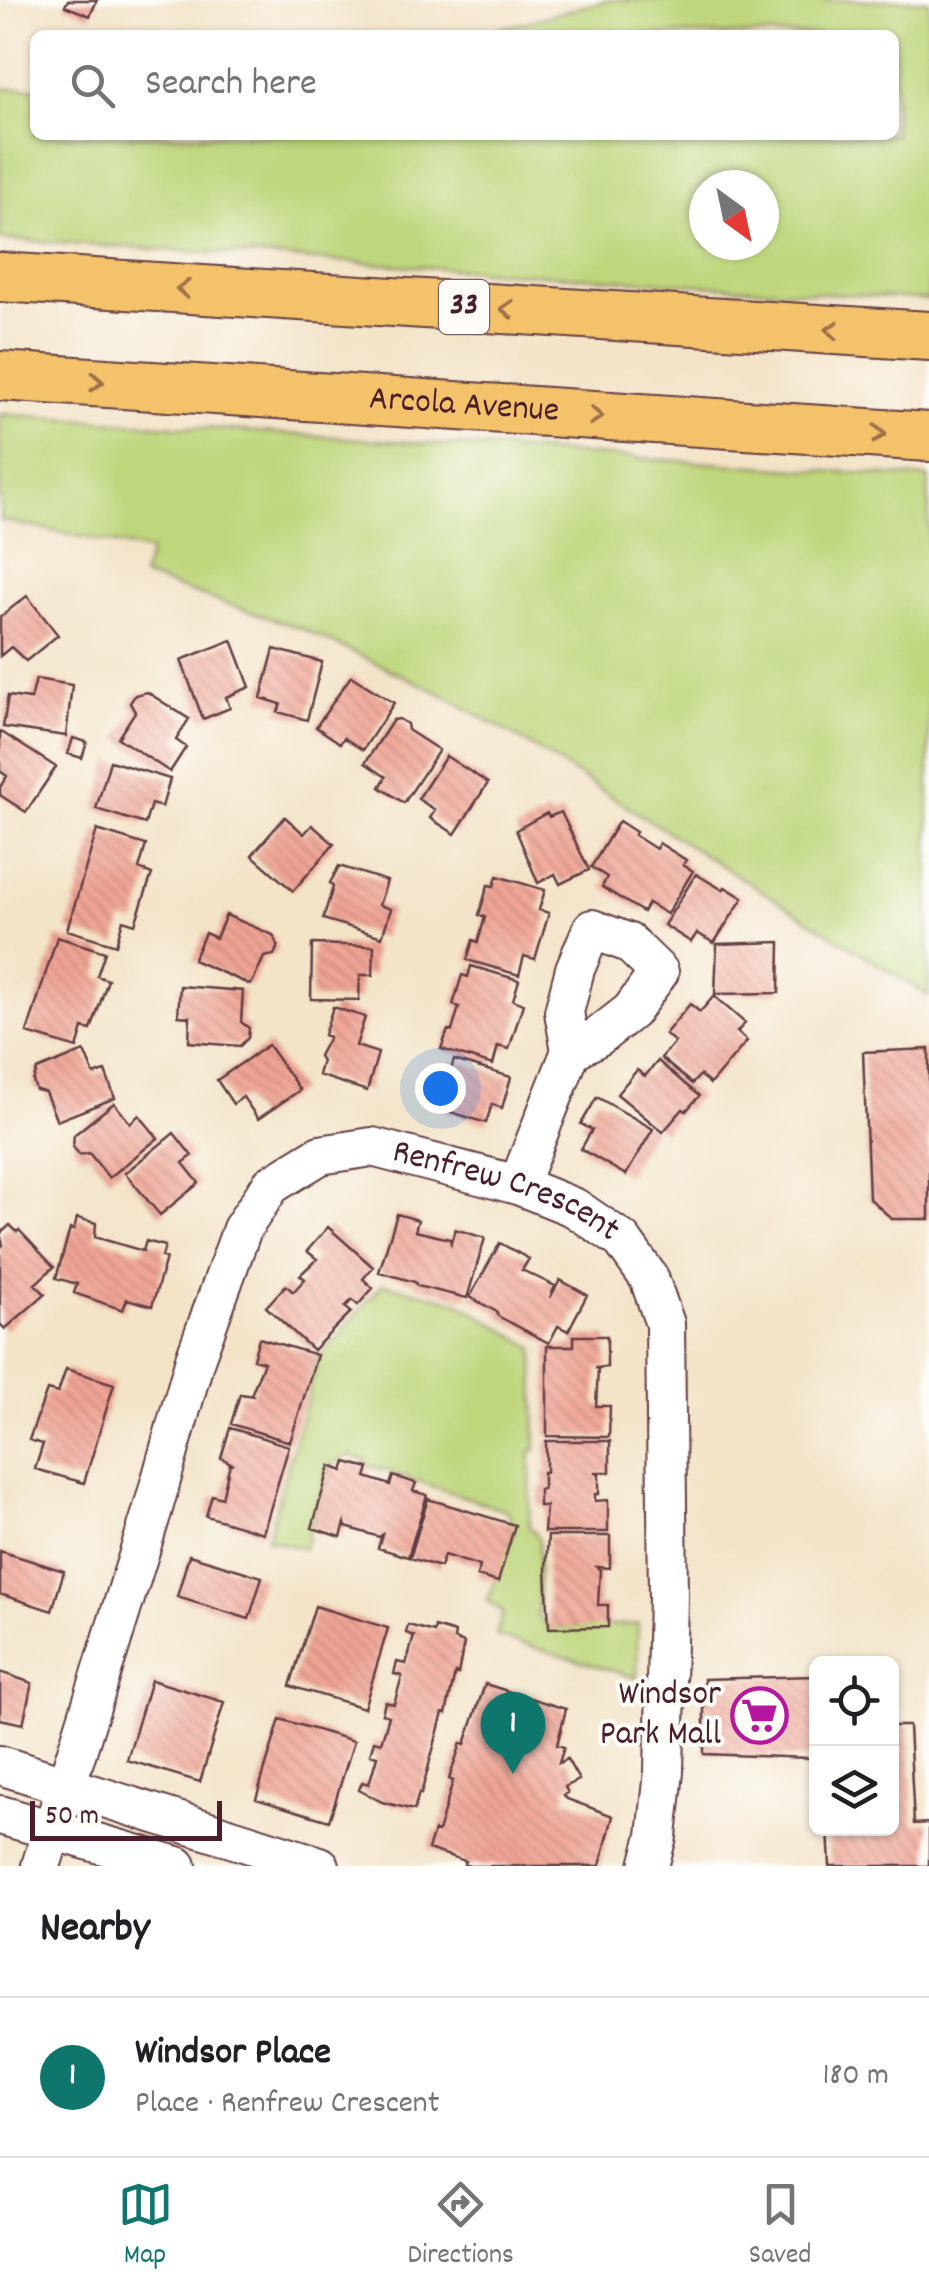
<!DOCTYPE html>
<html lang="en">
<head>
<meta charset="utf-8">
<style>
  body { margin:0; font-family:Dekko,sans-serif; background:#f2f2f2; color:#202124 }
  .controls { position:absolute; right:30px; bottom:30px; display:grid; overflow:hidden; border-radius:15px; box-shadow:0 2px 8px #0004 }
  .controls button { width:90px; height:90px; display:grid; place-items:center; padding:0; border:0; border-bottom:2px solid #e0e0e0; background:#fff; color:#202124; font:50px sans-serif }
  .compass { position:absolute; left:689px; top:170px; width:90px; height:90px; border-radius:50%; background:#fff; box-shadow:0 2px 8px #0004; rotate:147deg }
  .scale { position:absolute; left:30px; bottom:25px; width:192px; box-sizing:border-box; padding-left:10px; border:5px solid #4a1f2b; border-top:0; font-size:28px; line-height:35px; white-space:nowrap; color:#4a1f2b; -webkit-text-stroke:8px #fdfcf7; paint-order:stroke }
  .you { position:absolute; left:440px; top:1088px; width:35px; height:35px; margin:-25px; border:8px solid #fff; border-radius:50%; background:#1a73e8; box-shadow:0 0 0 15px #1a73e833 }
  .badge { display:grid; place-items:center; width:65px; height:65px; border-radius:50%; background:#0f766e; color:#fff; font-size:32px; font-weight:700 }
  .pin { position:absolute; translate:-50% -82px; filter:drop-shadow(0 2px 5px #0008) }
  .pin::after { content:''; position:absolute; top:52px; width:35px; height:30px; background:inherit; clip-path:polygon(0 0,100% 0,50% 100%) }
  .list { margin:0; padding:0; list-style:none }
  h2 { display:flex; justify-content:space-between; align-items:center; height:130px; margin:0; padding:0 40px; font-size:42px }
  h2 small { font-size:32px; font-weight:400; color:#757577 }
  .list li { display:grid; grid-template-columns:65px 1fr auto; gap:30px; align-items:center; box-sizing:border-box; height:160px; padding:0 40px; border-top:2px solid #e0e0e0 }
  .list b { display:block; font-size:38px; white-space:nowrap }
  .list p { margin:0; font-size:32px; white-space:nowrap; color:#757577 }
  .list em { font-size:32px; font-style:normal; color:#757577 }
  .icon { flex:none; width:55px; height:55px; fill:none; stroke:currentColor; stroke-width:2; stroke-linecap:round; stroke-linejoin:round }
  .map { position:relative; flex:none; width:929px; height:1866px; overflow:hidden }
  .search { position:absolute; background:#fff; box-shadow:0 2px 8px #0004; left:30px; right:30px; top:30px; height:110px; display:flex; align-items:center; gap:25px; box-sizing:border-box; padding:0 35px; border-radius:15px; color:#757577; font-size:38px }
  .sheet { height:290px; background:#fff }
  nav { display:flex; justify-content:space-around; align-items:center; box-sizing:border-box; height:140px; border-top:2px solid #e0e0e0; background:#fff; font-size:28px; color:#757577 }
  nav a { display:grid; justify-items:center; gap:5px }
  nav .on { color:#0f766e }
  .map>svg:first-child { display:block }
</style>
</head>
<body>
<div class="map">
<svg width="929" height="1866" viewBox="0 0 929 1866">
  <defs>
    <pattern id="building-back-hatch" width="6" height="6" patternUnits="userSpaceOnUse" patternTransform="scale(2.5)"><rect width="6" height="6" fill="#f1a595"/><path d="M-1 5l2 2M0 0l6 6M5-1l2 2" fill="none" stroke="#c5867a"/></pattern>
  </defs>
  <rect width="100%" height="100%" fill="#fdfcf7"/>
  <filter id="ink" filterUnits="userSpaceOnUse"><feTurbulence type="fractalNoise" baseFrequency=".01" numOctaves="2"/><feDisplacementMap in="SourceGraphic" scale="20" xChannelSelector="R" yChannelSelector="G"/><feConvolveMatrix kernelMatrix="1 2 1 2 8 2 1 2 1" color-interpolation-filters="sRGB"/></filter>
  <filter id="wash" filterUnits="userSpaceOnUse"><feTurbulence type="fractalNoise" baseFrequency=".0048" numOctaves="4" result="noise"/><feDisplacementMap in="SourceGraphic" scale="40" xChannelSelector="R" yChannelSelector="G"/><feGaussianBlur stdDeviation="2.25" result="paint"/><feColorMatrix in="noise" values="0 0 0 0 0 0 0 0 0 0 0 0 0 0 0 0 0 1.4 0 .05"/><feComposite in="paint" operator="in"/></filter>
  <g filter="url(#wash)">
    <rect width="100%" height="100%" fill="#f3e3c7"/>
    <path fill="#bed67b" stroke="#847a53" stroke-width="2.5" fill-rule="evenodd" d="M 608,0 L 929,0 L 929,300 L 0,239 L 0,89 L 35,88 L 35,135 L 894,135 L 894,35 L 476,35 ZM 764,185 L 764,245 L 704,245 L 704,185 Z
      M 0,414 L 929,478 L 929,996 L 525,742 L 436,691 L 303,629 L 142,576 L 151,551 L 0,520 Z
      M 383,1284 L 456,1301 L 534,1348 L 536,1450 L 531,1451 L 529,1528 L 533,1530 L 539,1540 L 538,1616 L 549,1628 L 638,1624 L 637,1678 L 496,1636 L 503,1612 L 487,1600 L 514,1532 L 508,1511 L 365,1464 L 366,1460 L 349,1455 L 328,1467 L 304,1549 L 267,1539 L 319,1357 Z"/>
    <g id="blocks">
      <path fill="url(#building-back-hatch)" d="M 68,0 L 97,0 L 90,16 L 65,6 Z
        M 27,596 L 58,635 L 26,661 L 11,647 L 0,656 L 0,617 Z
        M 232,640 L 250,687 L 226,697 L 230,708 L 203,719 L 181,660 Z
        M 274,649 L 322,662 L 307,720 L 278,712 L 281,704 L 261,698 Z
        M 351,676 L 394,703 L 363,750 L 344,738 L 340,743 L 316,727 Z
        M 36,679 L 72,685 L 66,736 L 3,727 L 8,696 L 31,699 Z
        M 147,692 L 189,719 L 176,740 L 186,747 L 170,772 L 118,738 L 135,712 L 130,703 L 135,695 Z
        M 399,719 L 407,724 L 408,730 L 439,750 L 404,803 L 380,787 L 386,777 L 365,763 L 393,720 Z
        M 0,731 L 56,767 L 26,812 L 0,795 L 0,787 L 7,776 L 0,771 Z
        M 73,738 L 87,742 L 82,758 L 68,754 Z
        M 446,756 L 488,783 L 455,834 L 430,818 L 435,810 L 418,799 Z
        M 110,761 L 170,779 L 162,807 L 151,804 L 145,824 L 96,809 Z
        M 561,812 L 589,870 L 560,884 L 555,874 L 538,883 L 516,830 L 547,813 L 549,817 Z
        M 285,817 L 304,834 L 312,825 L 334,844 L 293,891 L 252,855 Z
        M 619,821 L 636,832 L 634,835 L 656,849 L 659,843 L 686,860 L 683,865 L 693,871 L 667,914 L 648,903 L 643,912 L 602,887 L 607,877 L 591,867 Z
        M 97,830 L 146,845 L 139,869 L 152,874 L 135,924 L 123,920 L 116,945 L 67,930 Z
        M 339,866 L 387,881 L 379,905 L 391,909 L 382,937 L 323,919 L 333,887 L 330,883 Z
        M 696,874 L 723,890 L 725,887 L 743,898 L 714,943 L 697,933 L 691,942 L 664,925 Z
        M 497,876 L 545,890 L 539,910 L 549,913 L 535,959 L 524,956 L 519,975 L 467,960 L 473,940 L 478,942 L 485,917 L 479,915 L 488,885 L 494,886 Z
        M 226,915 L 273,935 L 278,946 L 274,955 L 264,957 L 251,985 L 193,960 L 205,933 L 216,938 Z
        M 57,937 L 105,952 L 97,976 L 108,980 L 91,1030 L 83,1028 L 77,1048 L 27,1033 Z
        M 780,942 L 779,993 L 715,994 L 717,944 Z
        M 312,944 L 374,946 L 373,975 L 360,975 L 359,1000 L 311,999 Z
        M 471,966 L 519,980 L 513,1000 L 523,1004 L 509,1049 L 498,1046 L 493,1065 L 441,1049 L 448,1030 L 452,1031 L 459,1007 L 453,1005 L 462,975 L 468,977 Z
        M 180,986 L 243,991 L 241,1022 L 249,1028 L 248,1038 L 240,1046 L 189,1042 L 190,1017 L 178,1016 Z
        M 714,996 L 745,1023 L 737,1032 L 747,1041 L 710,1084 L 700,1075 L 692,1084 L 661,1058 L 675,1042 L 665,1034 L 690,1004 L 700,1012 Z
        M 333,1007 L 365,1017 L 356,1046 L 378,1053 L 367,1091 L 318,1075 L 322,1061 L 319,1056 L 329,1037 L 324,1035 Z
        M 268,1045 L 300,1090 L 258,1119 L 243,1097 L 233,1104 L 217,1080 Z
        M 929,1049 L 929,1219 L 892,1219 L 869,1198 L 863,1052 Z
        M 84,1051 L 94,1075 L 105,1071 L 115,1098 L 57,1121 L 45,1092 L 36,1090 L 33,1081 L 37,1070 Z
        M 454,1060 L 511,1077 L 502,1108 L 492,1104 L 486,1123 L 434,1107 L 440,1088 L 445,1090 Z
        M 658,1061 L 699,1096 L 686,1111 L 683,1109 L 663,1132 L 617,1094 L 637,1070 L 645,1076 Z
        M 597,1097 L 653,1129 L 626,1175 L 581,1149 L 592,1130 L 581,1124 Z
        M 114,1103 L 130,1123 L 139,1115 L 158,1138 L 109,1178 L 89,1153 L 80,1155 L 73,1147 L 74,1135 Z
        M 174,1133 L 192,1156 L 183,1163 L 199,1183 L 160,1215 L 125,1173 Z
        M 397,1214 L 418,1220 L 415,1231 L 450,1239 L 451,1243 L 455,1229 L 485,1238 L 467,1298 L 417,1286 L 415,1282 L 379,1272 Z
        M 77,1218 L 96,1223 L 95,1237 L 143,1251 L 146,1241 L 165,1246 L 162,1257 L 166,1258 L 152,1306 L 127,1299 L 123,1310 L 74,1293 L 77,1284 L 56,1278 L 70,1229 L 74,1230 Z
        M 10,1225 L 17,1232 L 19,1230 L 54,1267 L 35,1284 L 45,1294 L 5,1329 L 0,1324 L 0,1248 L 3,1245 L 0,1234 Z
        M 328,1227 L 373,1267 L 363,1279 L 373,1288 L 358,1305 L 352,1300 L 345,1307 L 351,1312 L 313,1350 L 266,1307 L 286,1285 L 293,1292 L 305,1279 L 300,1275 L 317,1259 L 307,1251 Z
        M 500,1243 L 529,1259 L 522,1270 L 555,1286 L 550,1298 L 560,1280 L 587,1295 L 568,1331 L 558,1326 L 549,1343 L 498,1316 L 497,1312 L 470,1297 Z
        M 574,1336 L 607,1336 L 607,1367 L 595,1368 L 598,1369 L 596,1406 L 610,1406 L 609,1437 L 547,1436 L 547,1346 L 574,1346 Z
        M 259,1338 L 317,1355 L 290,1442 L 231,1424 L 240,1394 L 254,1396 L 251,1395 L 264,1362 L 253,1359 Z
        M 66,1369 L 114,1384 L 84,1483 L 35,1469 L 43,1444 L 29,1440 L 47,1390 L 58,1393 Z
        M 230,1428 L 289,1446 L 263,1533 L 206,1516 L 212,1495 L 222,1498 L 230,1463 L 233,1464 L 221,1458 Z
        M 546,1441 L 610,1441 L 610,1472 L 594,1472 L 599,1474 L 599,1494 L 595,1494 L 595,1501 L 608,1500 L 608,1532 L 544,1532 L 546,1506 L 539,1506 L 539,1489 L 543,1489 L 543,1472 L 546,1472 Z
        M 346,1462 L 369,1468 L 366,1477 L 390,1485 L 393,1476 L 416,1483 L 413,1491 L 427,1495 L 408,1557 L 378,1548 L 382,1535 L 379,1537 L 346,1527 L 345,1523 L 341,1537 L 312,1528 L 330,1466 L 343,1471 Z
        M 428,1499 L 515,1525 L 498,1582 L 477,1576 L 480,1566 L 444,1555 L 440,1567 L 410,1558 Z
        M 548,1536 L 610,1536 L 610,1568 L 597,1567 L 600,1570 L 598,1605 L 608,1605 L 608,1627 L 549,1628 L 546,1570 Z
        M 0,1551 L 64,1571 L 52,1611 L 0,1594 Z
        M 189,1555 L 262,1577 L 249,1619 L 177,1597 Z
        M 315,1606 L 388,1628 L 364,1708 L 290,1686 Z
        M 408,1625 L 434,1632 L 435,1627 L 455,1633 L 454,1639 L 464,1643 L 458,1674 L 455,1673 L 446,1714 L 443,1713 L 421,1794 L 419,1793 L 414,1810 L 382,1802 L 359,1790 L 362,1782 L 369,1784 L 377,1756 L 370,1754 L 374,1741 L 381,1743 L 389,1716 L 382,1714 L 385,1702 L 394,1704 L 402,1676 L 394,1674 L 397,1662 L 406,1664 L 414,1636 L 406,1633 Z
        M 0,1672 L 32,1683 L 23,1724 L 0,1719 Z
        M 816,1676 L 816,1764 L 809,1758 L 704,1754 L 704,1679 Z
        M 151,1680 L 224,1702 L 200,1782 L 127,1760 Z
        M 485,1684 L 566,1709 L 557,1745 L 564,1747 L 559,1763 L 567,1759 L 579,1780 L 565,1787 L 568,1793 L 564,1795 L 567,1799 L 613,1816 L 600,1866 L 469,1866 L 464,1864 L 465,1861 L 428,1849 L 434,1831 L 438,1832 L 453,1781 L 449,1779 L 461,1743 L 465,1744 Z
        M 280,1719 L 354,1741 L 329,1821 L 256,1799 Z
        M 892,1726 L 909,1726 L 914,1824 L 929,1823 L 929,1866 L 830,1866 L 828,1828 L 892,1828 Z"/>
    </g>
  </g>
  <g filter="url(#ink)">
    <use href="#blocks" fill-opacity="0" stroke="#633c42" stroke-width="2.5"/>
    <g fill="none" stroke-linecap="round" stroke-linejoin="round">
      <defs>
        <g id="minor">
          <path d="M 518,1185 L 571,1051 L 599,1036 L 631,1011 L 659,972 L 629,943 L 592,929 L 575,969 L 564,1012 L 571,1051"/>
          <path d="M 0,1765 L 320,1866"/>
          <path d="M 0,1815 L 177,1866"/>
          <path id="s1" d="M 41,1866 L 152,1512 L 195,1359 L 242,1229 L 271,1185 L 320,1155 L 372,1147 L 518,1185 L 575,1208 L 622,1240 L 649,1278 L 665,1324 L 668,1597 L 664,1772 L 657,1836 L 649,1866"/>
        </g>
        <g id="major">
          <path d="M 0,277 L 929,336"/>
          <path id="s2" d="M 0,376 L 929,437"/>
        </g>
      </defs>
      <use href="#minor" stroke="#633c42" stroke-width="42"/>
      <use href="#major" stroke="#633c42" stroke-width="52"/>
      <use href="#minor" stroke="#fff" stroke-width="38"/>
      <use href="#major" stroke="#f3c26a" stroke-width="48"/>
    </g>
    <defs><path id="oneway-chevron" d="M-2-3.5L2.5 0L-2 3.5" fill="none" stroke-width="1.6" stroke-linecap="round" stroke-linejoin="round" transform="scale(2.5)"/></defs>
    <g stroke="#9e704a">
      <use href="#oneway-chevron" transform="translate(183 289) rotate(-176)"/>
      <use href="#oneway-chevron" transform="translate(507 309) rotate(-176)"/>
      <use href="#oneway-chevron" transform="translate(832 330) rotate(-176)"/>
      <use href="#oneway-chevron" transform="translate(97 382) rotate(4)"/>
      <use href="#oneway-chevron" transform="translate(596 416) rotate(4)"/>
      <use href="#oneway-chevron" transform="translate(879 434) rotate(3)"/>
    </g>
  </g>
  <defs>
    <symbol id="supermarket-ring" viewBox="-11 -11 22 22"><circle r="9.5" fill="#fdfcf7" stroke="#b5179e" stroke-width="1.5"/><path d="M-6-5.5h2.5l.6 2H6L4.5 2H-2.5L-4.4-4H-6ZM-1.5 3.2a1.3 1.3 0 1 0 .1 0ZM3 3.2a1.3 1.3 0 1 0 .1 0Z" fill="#b5179e"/></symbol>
  </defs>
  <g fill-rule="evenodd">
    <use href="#supermarket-ring" x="728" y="1684" width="63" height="63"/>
  </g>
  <g text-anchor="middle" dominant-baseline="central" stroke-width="8" stroke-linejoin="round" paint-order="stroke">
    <rect fill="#fdfcf7" stroke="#806168" stroke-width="2.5" x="439" y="280" width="50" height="54" rx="8"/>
    <g font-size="32" font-weight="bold" fill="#4a1f2b">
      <text x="464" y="307">33</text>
    </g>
    <g font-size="35" fill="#4a1f2b" stroke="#fdfcf7">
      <text stroke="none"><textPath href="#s2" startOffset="465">Arcola Avenue</textPath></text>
      <text stroke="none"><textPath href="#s1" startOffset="972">Renfrew Crescent</textPath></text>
    </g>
    <g font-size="35" fill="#4a1f2b" stroke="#fdfcf7" text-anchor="end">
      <text x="721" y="1696">Windsor<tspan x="721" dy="40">Park Mall</tspan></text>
    </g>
  </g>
</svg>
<div class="controls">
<button><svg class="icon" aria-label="locate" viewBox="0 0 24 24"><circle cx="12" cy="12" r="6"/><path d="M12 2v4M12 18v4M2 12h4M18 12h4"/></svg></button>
<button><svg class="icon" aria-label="layers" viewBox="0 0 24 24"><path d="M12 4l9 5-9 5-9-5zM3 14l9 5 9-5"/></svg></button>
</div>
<svg class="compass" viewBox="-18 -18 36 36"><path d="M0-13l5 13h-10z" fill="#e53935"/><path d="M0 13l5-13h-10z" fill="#757577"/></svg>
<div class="scale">50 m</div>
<div class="you"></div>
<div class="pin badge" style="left:513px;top:1774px">1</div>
<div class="search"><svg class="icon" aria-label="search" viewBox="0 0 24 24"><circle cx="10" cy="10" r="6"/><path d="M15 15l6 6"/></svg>Search here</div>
</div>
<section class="sheet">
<h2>Nearby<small></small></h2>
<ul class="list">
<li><span class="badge">1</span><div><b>Windsor Place</b><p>Place · Renfrew Crescent</p></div><em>180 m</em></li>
</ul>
</section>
<nav>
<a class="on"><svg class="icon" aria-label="map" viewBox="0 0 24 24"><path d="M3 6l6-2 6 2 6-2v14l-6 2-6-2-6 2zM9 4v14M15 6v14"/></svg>Map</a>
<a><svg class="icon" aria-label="directions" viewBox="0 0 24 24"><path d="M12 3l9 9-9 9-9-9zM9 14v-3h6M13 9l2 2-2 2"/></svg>Directions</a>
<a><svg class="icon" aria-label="saved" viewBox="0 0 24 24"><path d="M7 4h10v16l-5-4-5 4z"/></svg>Saved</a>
</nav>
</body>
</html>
